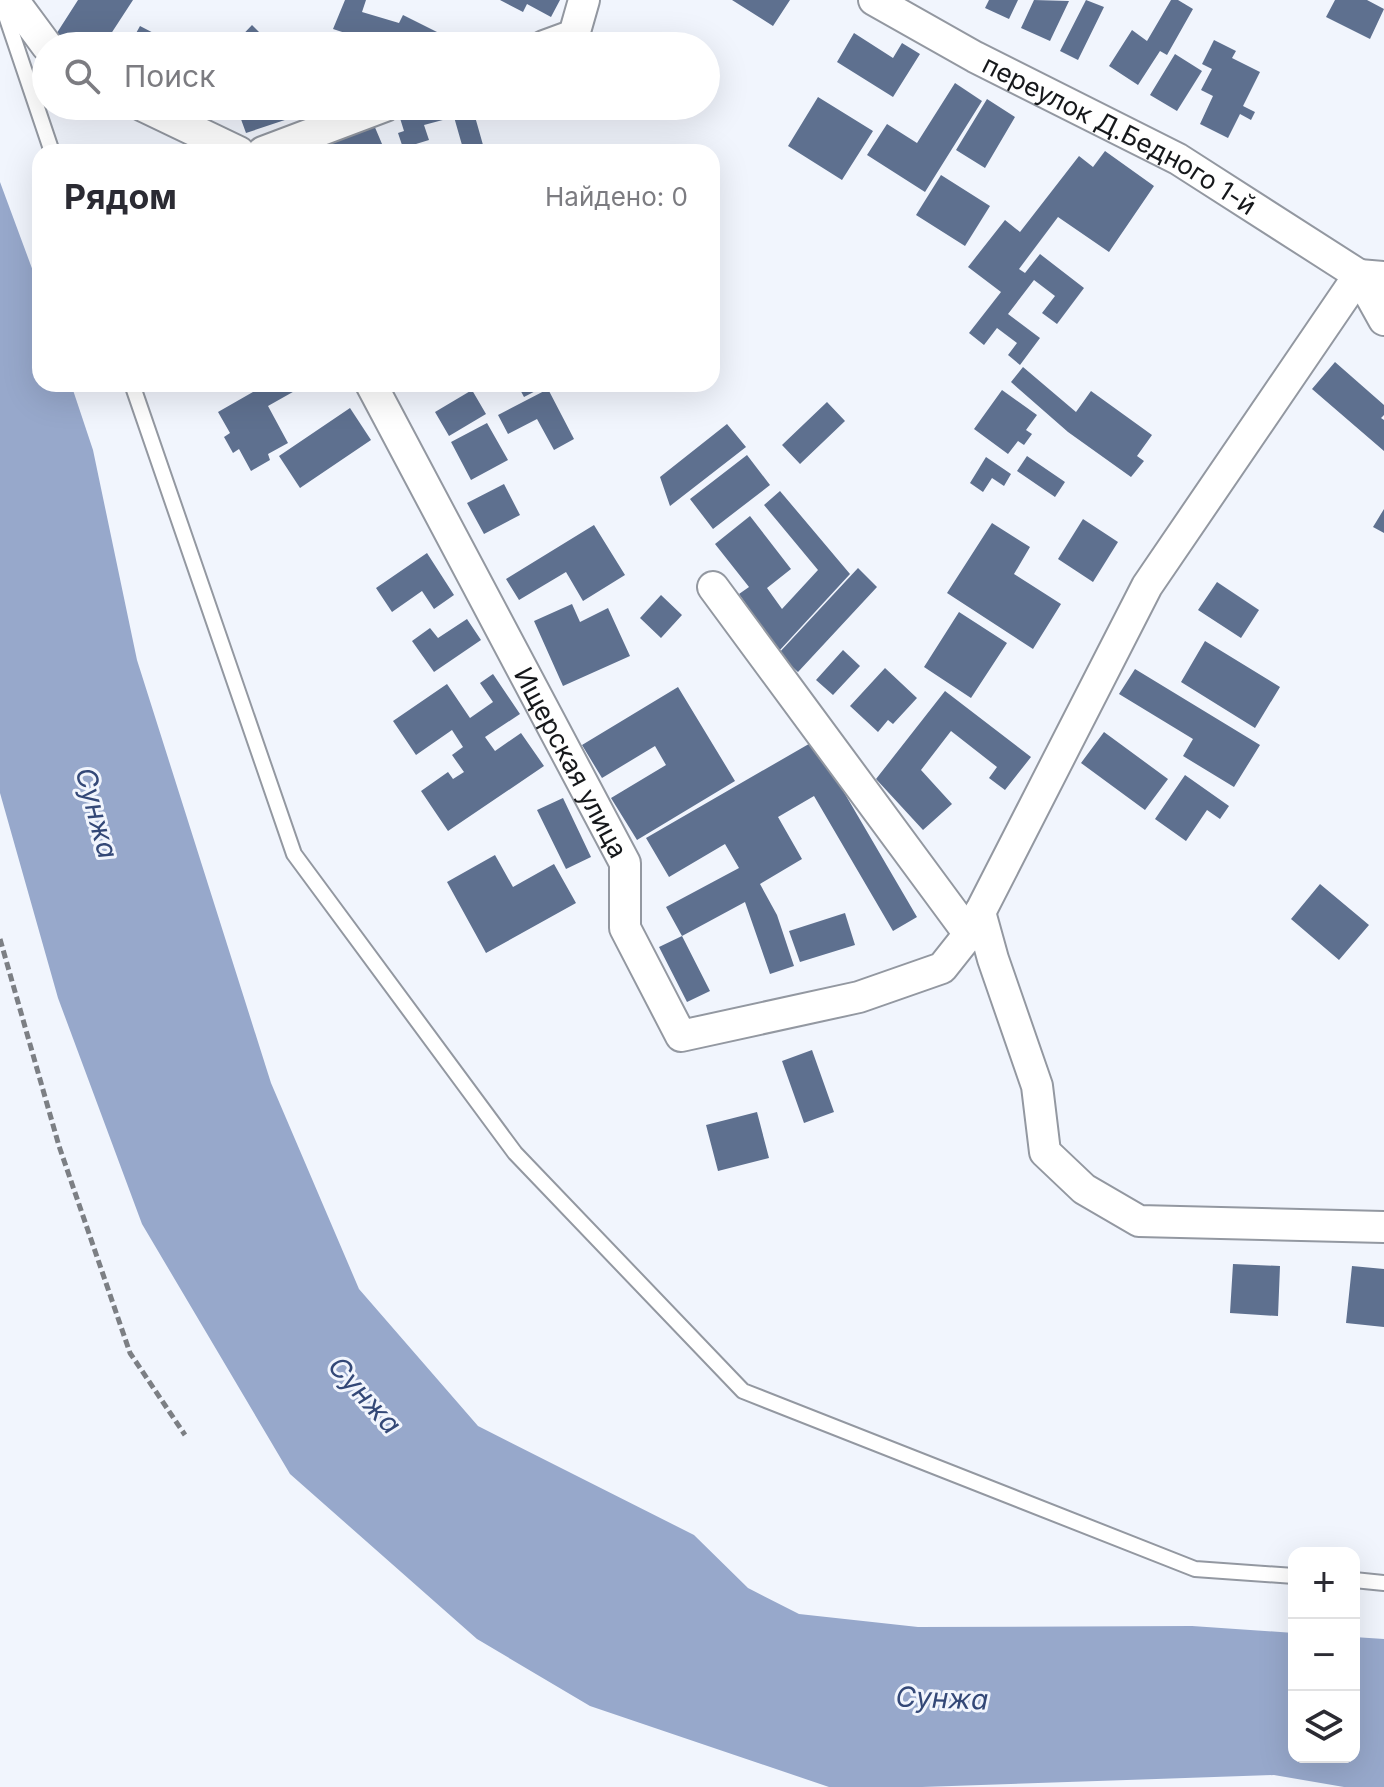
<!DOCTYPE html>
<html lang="ru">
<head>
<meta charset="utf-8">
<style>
  body { margin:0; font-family:Inter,sans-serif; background:#f2f2f3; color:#2b2b33 }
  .controls { position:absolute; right:24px; bottom:24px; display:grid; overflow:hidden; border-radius:16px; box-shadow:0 8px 32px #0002 }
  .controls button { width:72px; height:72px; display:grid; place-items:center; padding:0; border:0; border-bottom:2px solid #e1e1e2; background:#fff; color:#2b2b33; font:40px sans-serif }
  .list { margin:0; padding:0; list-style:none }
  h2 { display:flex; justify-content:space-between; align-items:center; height:104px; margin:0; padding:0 32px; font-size:34px }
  h2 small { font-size:26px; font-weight:400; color:#7c7c81 }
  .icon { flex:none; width:44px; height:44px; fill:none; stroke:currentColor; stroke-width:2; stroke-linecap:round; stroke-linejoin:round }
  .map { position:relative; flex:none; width:1384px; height:1787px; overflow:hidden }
  .search { position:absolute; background:#fff; box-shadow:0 8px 32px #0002; left:32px; top:32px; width:688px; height:88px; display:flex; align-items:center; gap:20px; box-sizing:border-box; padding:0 28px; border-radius:44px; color:#7c7c81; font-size:30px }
  .panel { position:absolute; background:#fff; box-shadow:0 8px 32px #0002; left:32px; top:144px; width:688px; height:248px; border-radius:24px }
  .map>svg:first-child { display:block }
</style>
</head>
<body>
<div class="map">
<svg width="1384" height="1787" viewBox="0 0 1384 1787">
  <rect width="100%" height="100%" fill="#f1f5fd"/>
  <path fill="#97a8cb" d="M 0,182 L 40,290 L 40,384 L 71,384 L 93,450 L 137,660 L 271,1083 L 359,1289 L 478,1426 L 694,1535 L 748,1588 L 799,1614 L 918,1627 L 1192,1626 L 1294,1633 L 1294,1757 L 1354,1757 L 1354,1637 L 1384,1639 L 1384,1787 L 1344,1787 L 1274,1775 L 922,1787 L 829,1787 L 590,1706 L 477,1639 L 290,1474 L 142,1224 L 58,998 L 0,793 Z"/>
  <path fill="#5e708f" d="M 78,0 L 133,0 L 103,46 L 64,46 L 53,39 Z
    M 345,0 L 366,0 L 362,12 L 399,23 L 403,15 L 465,46 L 418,46 L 413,43 L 412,46 L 385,46 L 333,29 Z
    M 500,0 L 560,0 L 551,17 L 527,4 L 523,12 Z
    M 732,0 L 790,0 L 773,26 Z
    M 989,0 L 1018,0 L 1009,19 L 985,8 Z
    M 1034,0 L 1069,1 L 1050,41 L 1021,28 Z
    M 1086,0 L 1104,7 L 1078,60 L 1060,51 Z
    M 1171,0 L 1178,0 L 1193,9 L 1167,55 L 1160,51 L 1138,85 L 1109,66 L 1132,30 L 1147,41 Z
    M 1335,0 L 1367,0 L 1384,9 L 1370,39 L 1326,17 Z
    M 252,25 L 273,46 L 232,46 Z
    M 140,26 L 167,40 L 164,46 L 129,46 Z
    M 854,33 L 893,58 L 902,43 L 920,54 L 893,97 L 837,62 Z
    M 1214,40 L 1236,51 L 1232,58 L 1260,72 L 1243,106 L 1255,112 L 1251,120 L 1240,114 L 1228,138 L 1200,124 L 1213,96 L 1201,90 L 1212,69 L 1202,64 Z
    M 1175,54 L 1202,71 L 1177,111 L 1150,95 Z
    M 955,83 L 982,101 L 925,192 L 867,155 L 887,124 L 917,143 Z
    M 818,97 L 873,131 L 842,180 L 788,146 Z
    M 987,99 L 1015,117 L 985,168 L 956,150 Z
    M 173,106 L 210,106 L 198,119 Z
    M 252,106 L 320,106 L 321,108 L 246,133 L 238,111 Z
    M 429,106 L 472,106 L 485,152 L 464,152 L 454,117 L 424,125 L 429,140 L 403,148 L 398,133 L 404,131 L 399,115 Z
    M 371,118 L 385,151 L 383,152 L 291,152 Z
    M 1105,151 L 1154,186 L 1109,252 L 1058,217 L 1019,269 L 1025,273 L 1040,254 L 1084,288 L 1057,324 L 1042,313 L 1055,296 L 1034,280 L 1008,314 L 1040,338 L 1020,365 L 1008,355 L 1017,343 L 997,328 L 984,345 L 969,333 L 1001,292 L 968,267 L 1005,220 L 1020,232 L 1079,156 L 1093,167 Z
    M 941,175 L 990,206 L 965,246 L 916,215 Z
    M 1335,362 L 1384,405 L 1384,415 L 1381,418 L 1384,420 L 1384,451 L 1312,389 Z
    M 1023,367 L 1076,412 L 1091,391 L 1152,435 L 1137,456 L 1144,461 L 1131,477 L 1068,432 L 1011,382 Z
    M 267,384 L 307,384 L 268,406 L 288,443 L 268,454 L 270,460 L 251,471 L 239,449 L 233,453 L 224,437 L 230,433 L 218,412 Z
    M 517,384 L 549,384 L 524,397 Z
    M 548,389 L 574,439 L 554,450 L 537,419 L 508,434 L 498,415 Z
    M 472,390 L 486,414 L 449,436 L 435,412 Z
    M 1002,390 L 1037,415 L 1026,430 L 1032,434 L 1024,445 L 1018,441 L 1008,454 L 974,429 Z
    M 827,402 L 845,421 L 800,464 L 782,445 Z
    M 350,408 L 371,440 L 300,488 L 279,456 Z
    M 487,423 L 508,460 L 471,480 L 451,442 Z
    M 727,424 L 746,447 L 670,506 L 660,477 Z
    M 747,455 L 770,485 L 713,529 L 690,499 Z
    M 1027,456 L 1065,482 L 1055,497 L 1017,471 Z
    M 986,457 L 1011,474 L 1004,486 L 992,478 L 983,492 L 970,483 Z
    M 504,484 L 520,515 L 484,534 L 467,503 Z
    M 780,491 L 850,574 L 779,651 L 739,594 L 749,587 L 715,544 L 750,516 L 791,569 L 767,588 L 782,609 L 818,570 L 764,505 Z
    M 1384,509 L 1384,533 L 1373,527 Z
    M 1083,519 L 1118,542 L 1093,582 L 1058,559 Z
    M 992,523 L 1030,547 L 1014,574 L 1061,604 L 1033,649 L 947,593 Z
    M 594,525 L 625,575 L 583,601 L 566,572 L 519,600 L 506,579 Z
    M 427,553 L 454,595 L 434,609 L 422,591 L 392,612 L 376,588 Z
    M 858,568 L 877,587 L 798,672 L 778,654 Z
    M 1217,582 L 1259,610 L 1241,638 L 1198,610 Z
    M 661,595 L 682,615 L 661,638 L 640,618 Z
    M 572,604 L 580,622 L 608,608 L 630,656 L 563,686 L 534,621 Z
    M 959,612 L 1007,643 L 971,698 L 924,667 Z
    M 467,619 L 481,640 L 434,672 L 412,641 L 430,628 L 438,638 Z
    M 1205,641 L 1280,687 L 1255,728 L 1181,682 Z
    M 843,650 L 860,666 L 833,695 L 816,680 Z
    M 885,668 L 917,698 L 893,724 L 888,720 L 878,732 L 850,706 Z
    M 1135,669 L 1260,745 L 1234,787 L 1183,756 L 1193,739 L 1119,694 Z
    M 493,674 L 520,714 L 485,737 L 495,751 L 521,733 L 544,766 L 448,831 L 421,791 L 448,772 L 453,779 L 464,772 L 452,755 L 463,747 L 452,730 L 416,755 L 393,721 L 447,684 L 470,718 L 493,702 L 480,683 Z
    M 678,687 L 735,781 L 637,840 L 611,798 L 666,765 L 655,746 L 602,778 L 582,745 Z
    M 945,691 L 1031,757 L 1005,790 L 989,778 L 997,767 L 951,731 L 921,770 L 952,804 L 923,830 L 876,779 Z
    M 1104,732 L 1168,779 L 1145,810 L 1081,763 Z
    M 814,741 L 917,917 L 893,931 L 814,796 L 778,817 L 802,859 L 760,884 L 777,915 L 794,966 L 770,974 L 745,902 L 682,936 L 666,907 L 739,868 L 725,844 L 669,877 L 646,838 Z
    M 1185,775 L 1229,806 L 1220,819 L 1207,810 L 1186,841 L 1155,819 Z
    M 563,798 L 591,857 L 566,869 L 537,810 Z
    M 495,855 L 513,887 L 554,864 L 576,903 L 486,953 L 447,882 Z
    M 1320,884 L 1369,925 L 1339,960 L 1291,919 Z
    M 845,913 L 855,945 L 800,962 L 789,931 Z
    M 682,936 L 710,991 L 687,1002 L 659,947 Z
    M 812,1050 L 834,1112 L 804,1123 L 782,1061 Z
    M 757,1112 L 769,1158 L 718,1171 L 706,1125 Z
    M 1233,1264 L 1280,1266 L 1278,1316 L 1230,1313 Z
    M 1352,1266 L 1384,1269 L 1384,1327 L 1346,1323 Z"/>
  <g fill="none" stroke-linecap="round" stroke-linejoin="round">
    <defs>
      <path id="lane" d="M 1,1 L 52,152
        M 132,384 L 294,854 L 515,1153 L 743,1391 L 1195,1569 L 1294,1576
        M 1354,1580 L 1384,1583"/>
      <g id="street">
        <path d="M 13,0 L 47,46"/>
        <path id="s1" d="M 874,0 L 975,57 L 1178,159 L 1359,275 L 1384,320"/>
        <path d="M 544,46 L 574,35 L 584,0"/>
        <path d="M 143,106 L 239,152"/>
        <path d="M 263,152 L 385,106"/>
        <path id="s2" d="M 371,384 L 625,863 L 625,928 L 681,1036 L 859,997 L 942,968 L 969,934 L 1147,586 L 1359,275 L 1384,277"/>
        <path d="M 713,587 L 969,934"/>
        <path d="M 980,912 L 993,959 L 1037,1086 L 1045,1152 L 1084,1189 L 1139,1221 L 1384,1227"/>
      </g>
    </defs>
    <use href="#lane" stroke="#9398a1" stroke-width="18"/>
    <use href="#street" stroke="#9398a1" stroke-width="34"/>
    <path stroke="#7c7f84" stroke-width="5" stroke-dasharray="8 4" stroke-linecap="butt" d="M 0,939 L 59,1146 L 130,1353 L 185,1435"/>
    <use href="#lane" stroke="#fff" stroke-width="14"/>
    <use href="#street" stroke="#fff" stroke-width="30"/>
  </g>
  <g text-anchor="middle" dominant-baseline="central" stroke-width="6" stroke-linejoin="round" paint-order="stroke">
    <g font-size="26" fill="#16181b" stroke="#f1f5fd">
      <text stroke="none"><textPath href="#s1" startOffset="280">переулок Д.Бедного 1-й</textPath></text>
      <text stroke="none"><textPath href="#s2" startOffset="428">Ищерская улица</textPath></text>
    </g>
    <g font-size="28" font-style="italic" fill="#334877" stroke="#f1f5fd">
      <text transform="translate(97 813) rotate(75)">Сунжа</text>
      <text transform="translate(365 1395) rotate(48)">Сунжа</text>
      <text transform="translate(942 1698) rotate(2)">Сунжа</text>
    </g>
  </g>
</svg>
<div class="controls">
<button>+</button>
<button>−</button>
<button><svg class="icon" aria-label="layers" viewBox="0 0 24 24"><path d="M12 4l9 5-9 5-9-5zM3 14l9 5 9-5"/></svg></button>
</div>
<div class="search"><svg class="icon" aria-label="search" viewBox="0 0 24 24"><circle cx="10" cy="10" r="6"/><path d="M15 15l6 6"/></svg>Поиск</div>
<section class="panel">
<h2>Рядом<small>Найдено: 0</small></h2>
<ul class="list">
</ul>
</section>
</div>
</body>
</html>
